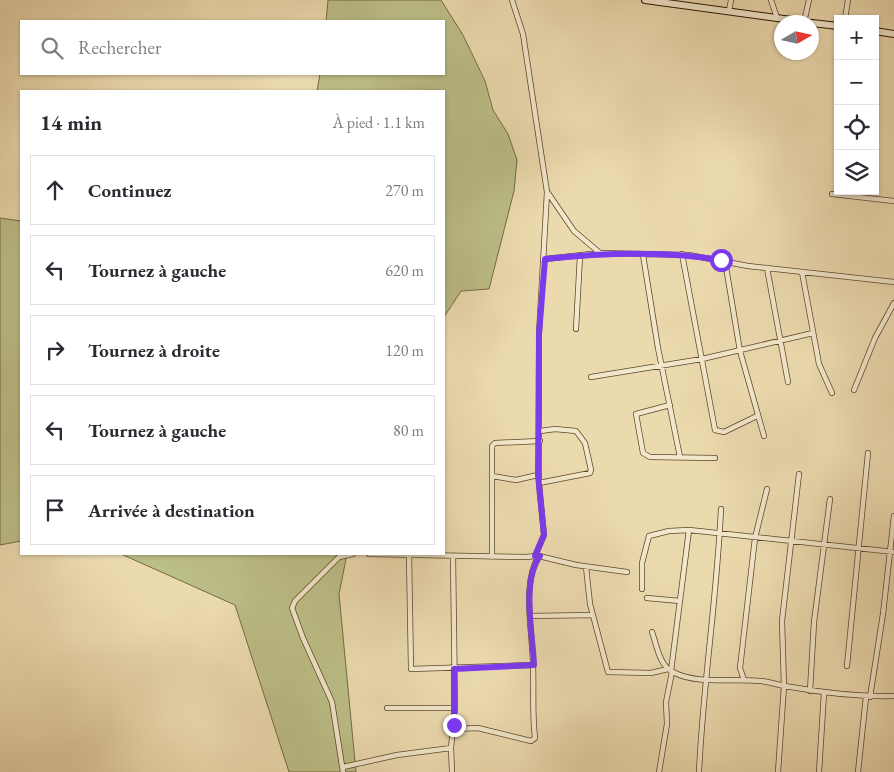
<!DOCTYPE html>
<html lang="fr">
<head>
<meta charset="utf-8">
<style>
  body { margin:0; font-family:"EB Garamond",serif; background:#f7f7f7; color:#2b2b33 }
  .controls { position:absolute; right:15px; top:15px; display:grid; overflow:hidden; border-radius:0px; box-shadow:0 1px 4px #0004 }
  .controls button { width:45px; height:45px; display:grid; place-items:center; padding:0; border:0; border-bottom:1px solid #e1e1e2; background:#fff; color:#2b2b33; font:25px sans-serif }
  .compass { position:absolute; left:774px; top:15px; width:45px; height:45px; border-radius:50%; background:#fff; box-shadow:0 1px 4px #0004; rotate:81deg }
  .stop { position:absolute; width:15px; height:15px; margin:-11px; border:4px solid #7c3aed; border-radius:50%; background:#fff }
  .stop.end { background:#7c3aed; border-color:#fff; box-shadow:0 1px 5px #0008 }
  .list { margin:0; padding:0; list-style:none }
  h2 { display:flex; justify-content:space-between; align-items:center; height:65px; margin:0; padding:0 20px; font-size:21px }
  h2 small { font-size:16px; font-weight:400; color:#7c7c81 }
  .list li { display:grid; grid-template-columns:32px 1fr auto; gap:15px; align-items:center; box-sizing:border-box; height:70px; margin:0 10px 10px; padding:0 10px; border:1px solid #e1e1e2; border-radius:0px }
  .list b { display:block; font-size:19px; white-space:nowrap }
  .list em { font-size:16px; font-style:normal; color:#7c7c81 }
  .icon { flex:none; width:28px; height:28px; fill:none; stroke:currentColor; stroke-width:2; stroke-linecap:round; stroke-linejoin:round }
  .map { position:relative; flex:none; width:894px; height:772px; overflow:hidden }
  .search { position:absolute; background:#fff; box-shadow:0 1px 4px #0004; left:20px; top:20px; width:425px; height:55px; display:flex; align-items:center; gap:12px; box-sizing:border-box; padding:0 18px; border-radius:0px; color:#7c7c81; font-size:19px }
  .panel { position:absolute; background:#fff; box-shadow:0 1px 4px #0004; left:20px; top:90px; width:425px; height:465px; border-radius:0px }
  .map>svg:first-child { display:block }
</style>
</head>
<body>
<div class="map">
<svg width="894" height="772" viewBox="0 0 894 772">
  <rect width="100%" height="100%" fill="#ecdaaf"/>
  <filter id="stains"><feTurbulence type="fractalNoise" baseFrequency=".004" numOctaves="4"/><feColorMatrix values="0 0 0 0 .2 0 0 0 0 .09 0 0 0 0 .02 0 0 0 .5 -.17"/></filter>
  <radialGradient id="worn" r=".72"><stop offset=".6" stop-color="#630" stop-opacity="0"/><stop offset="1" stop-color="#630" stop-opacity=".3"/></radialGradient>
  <path fill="#bcbe87" stroke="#746a44" d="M 328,0 L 441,0 L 463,35 L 485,81 L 493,110 L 508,134 L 517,160 L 514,191 L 489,289 L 461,291 L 444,317 L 444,91 L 317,91 L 320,74 L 444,74 L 444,21 L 326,21 Z
    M 0,218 L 21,221 L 21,541 L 0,545 Z
    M 121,554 L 347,554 L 339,594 L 356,772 L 289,772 L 235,605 Z"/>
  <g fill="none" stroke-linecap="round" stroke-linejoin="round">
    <defs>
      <path id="minor" d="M 771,0 L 777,18
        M 729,11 L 731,0
        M 845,19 L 848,0
        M 804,22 L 809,0
        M 548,193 L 574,231 L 600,253 L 689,255 L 748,266 L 894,282
        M 832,194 L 894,201
        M 682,254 L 715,430 L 724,432 L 757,416
        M 643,255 L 658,348 L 680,457
        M 545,259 L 600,253
        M 725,261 L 740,351 L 764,436
        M 767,268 L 788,382
        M 802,272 L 819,364 L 832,393
        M 576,329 L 580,256
        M 591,377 L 702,359 L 813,333
        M 854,390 L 875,338 L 894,303
        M 670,405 L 636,414 L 643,453 L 650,457 L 715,458
        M 492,476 L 516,480 L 538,475
        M 539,483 L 590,473 L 591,470 L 585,443 L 576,431 L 555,429 L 540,431
        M 369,554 L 527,557 L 535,556 L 544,535 L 539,483 L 539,334 L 547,192 L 523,34 L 512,0
        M 409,555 L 411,669 L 533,665
        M 539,556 L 576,565 L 627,572
        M 492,557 L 492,446 L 495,443 L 540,441
        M 586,567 L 590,604 L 608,672 L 651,673 L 668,669
        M 642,589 L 642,563 L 649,536 L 669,531 L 689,530 L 894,552
        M 647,598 L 680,601
        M 530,616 L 593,615
        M 652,632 C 657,646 659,665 673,672 C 697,685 734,678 761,681 C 771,682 781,686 791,687 C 825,693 859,697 894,696
        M 847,666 L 868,453
        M 671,671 L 689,530
        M 744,680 L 740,668 L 755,538 L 767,489
        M 810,691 L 814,622 L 830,499
        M 870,697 L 883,614 L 894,516
        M 387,708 L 455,708
        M 454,729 L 478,728 L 531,741 L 535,738 C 532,714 534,690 533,665 C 533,634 521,583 539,556
        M 343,767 L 397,755 L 451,748
        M 343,772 L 332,702 L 303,638 L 292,608 L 295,601 L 339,557 L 353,554
        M 452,772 L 451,748 L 455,708 L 453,556
        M 659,772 L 667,724 L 666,702 L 672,672
        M 699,772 C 703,684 717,597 721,509
        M 778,772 L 784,686 L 782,621 L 799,474
        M 819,772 L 824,693
        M 858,772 L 866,697"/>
      <path id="secondary" d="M 645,0 L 806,22
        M 812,23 L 838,26
        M 875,31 L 894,34"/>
    </defs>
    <use href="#minor" stroke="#5b472c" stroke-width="6"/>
    <use href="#secondary" stroke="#2b1600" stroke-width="8"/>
    <use href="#minor" stroke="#f3e7cb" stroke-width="4.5"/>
    <use href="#secondary" stroke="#f3e7cb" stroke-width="6"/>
  </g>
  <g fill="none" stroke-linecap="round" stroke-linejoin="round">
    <path stroke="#7c3aed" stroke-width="6" d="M 454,725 L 454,669 L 534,665 C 533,635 521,582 540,556 L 535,556 L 544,535 L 538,475 L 539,334 L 545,259 C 601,253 666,251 721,260"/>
  </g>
  <rect width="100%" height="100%" filter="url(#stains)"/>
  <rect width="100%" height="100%" fill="url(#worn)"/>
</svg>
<div class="controls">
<button>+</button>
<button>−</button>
<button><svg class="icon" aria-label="locate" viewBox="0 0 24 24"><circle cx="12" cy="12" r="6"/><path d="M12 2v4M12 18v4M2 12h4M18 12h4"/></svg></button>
<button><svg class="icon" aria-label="layers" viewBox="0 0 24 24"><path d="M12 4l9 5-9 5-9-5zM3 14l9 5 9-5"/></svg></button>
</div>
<svg class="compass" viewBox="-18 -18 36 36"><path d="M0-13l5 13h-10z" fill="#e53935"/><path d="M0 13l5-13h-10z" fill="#7c7c81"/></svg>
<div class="stop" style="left:721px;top:260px"></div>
<div class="stop end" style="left:454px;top:725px"></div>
<div class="search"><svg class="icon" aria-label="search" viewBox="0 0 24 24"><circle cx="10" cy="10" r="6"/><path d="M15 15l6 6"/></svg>Rechercher</div>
<section class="panel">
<h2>14 min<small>À pied · 1.1 km</small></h2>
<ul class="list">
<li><svg class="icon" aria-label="ahead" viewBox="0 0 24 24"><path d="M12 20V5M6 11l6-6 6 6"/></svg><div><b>Continuez</b></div><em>270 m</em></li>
<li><svg class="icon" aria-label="left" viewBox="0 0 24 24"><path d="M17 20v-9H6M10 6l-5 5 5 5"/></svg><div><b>Tournez à gauche</b></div><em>620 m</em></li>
<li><svg class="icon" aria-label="right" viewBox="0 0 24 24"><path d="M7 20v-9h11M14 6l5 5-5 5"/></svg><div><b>Tournez à droite</b></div><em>120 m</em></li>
<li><svg class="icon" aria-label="left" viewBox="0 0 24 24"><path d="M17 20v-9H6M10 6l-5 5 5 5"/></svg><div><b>Tournez à gauche</b></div><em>80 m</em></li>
<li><svg class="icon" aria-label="arrive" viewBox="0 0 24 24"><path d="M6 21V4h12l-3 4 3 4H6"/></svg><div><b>Arrivée à destination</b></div></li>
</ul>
</section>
</div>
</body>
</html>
